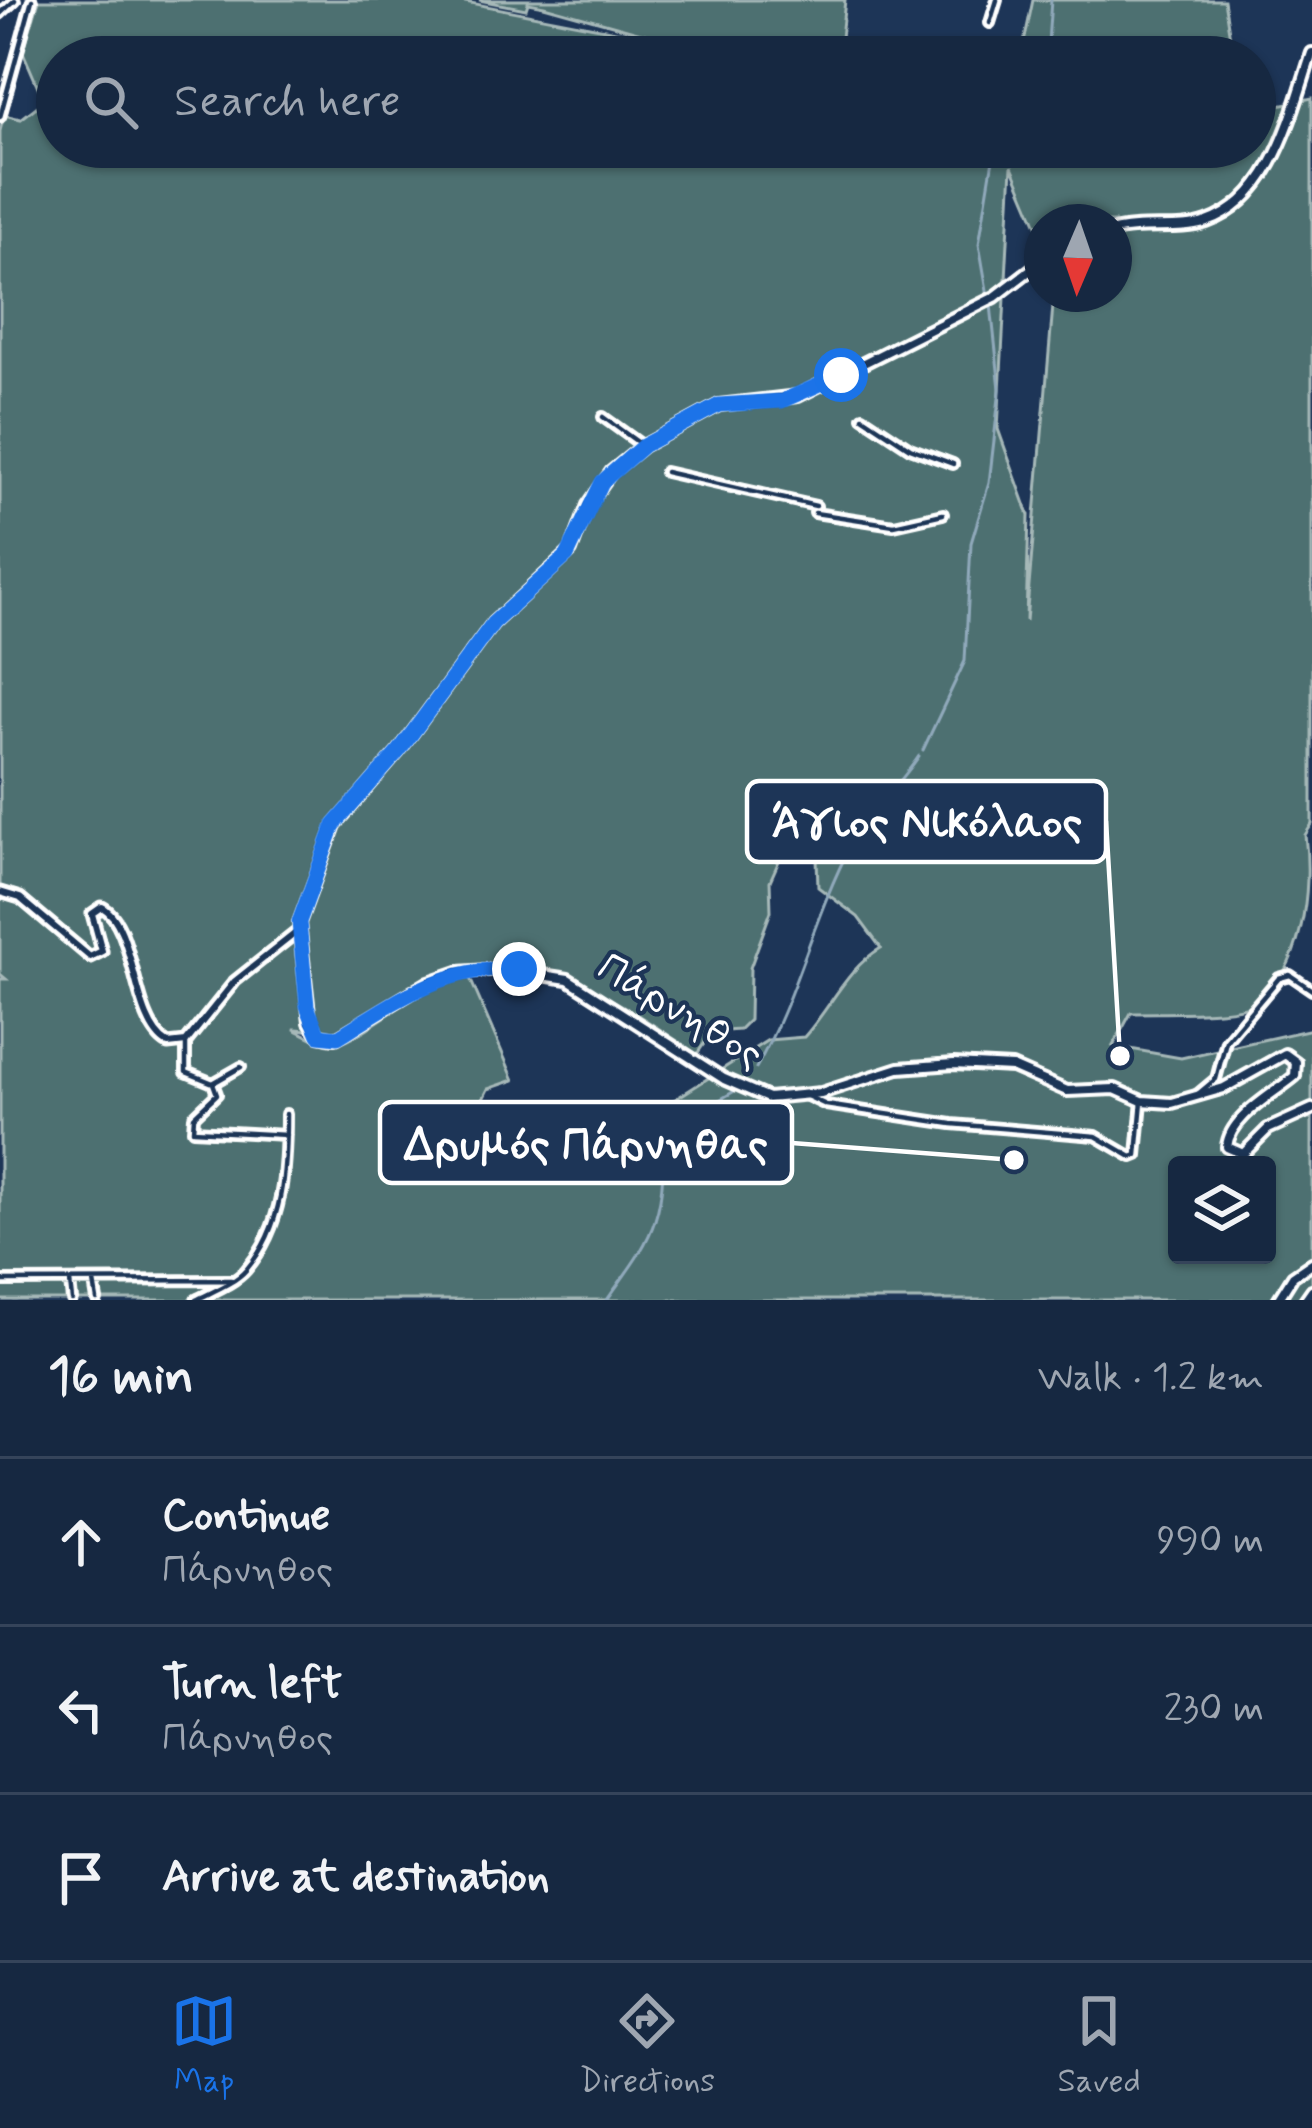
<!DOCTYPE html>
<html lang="en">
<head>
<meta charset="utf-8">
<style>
  body { margin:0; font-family:Mynerve,sans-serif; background:#23344c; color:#f1f3f6 }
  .controls { position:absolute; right:36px; bottom:36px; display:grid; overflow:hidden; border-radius:12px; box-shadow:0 3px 9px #0004 }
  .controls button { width:108px; height:108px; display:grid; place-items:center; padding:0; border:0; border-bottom:3px solid #35445a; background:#162841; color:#f1f3f6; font:60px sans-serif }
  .compass { position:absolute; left:1024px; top:204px; width:108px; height:108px; border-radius:50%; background:#162841; box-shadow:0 3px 9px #0004; rotate:182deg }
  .stop { position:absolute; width:36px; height:36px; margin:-27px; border:9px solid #1a73e8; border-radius:50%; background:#fff }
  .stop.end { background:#1a73e8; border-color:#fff; box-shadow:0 3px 12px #0008 }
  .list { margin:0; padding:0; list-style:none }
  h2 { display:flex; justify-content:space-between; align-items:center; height:156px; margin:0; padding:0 48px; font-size:51px }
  h2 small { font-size:39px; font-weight:400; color:#9ea6b1 }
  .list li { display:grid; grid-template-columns:78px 1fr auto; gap:36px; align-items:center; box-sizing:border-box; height:168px; padding:0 48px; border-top:3px solid #35445a }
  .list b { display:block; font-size:45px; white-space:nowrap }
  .list p { margin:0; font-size:39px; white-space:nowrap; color:#9ea6b1 }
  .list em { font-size:39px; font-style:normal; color:#9ea6b1 }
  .icon { flex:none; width:66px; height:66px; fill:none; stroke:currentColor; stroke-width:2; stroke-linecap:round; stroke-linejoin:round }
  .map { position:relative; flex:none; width:1312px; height:1300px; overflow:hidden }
  .search { position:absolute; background:#162841; box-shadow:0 3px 9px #0004; left:36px; right:36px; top:36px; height:132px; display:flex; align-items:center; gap:30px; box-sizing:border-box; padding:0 42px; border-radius:66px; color:#9ea6b1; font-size:45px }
  .sheet { height:660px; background:#162841 }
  nav { display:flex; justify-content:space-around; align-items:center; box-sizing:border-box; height:168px; border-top:3px solid #35445a; background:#162841; font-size:33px; color:#9ea6b1 }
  nav a { display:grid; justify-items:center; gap:6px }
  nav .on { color:#1a73e8 }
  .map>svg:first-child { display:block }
</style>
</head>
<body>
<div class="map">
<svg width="1312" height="1300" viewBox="0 0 1312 1300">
  <rect width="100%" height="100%" fill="#1d3557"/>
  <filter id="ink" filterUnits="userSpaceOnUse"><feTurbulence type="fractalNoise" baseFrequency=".00833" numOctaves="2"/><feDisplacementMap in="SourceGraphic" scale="24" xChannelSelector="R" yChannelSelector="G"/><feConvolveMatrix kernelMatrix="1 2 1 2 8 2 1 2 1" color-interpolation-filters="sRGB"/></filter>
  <g filter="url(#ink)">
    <path fill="#4d7071" stroke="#a6b8b8" stroke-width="3" fill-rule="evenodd" d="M 39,0 L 455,0 L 677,43 L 544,6 L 528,3 L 526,9 L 479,0 L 845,0 L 839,57 L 57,57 L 57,147 L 1255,147 L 1255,110 L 1312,98 L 1312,824 L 1305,835 C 1312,887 1304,974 1253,1004 C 1233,1015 1158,1012 1131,1013 L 1113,1046 L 1181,1058 L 1312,1029 L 1312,1300 L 0,1300 L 0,979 L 6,979 L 0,974 L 0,131 L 4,115 L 21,119 L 44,101 L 23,52 ZM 1012,166 L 1042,237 L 1042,222 L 1114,222 L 1114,294 L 1054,294 L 1026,621 L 1029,515 L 998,429 ZM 814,804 L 838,810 L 817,858 L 818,887 L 858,917 L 881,948 C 848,967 830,1008 804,1037 L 768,1040 L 594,1151 L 507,1141 L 496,1132 L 492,1139 L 468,1129 L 488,1089 L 514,1080 L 469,976 C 423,978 358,1046 330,1044 C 318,1043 305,1034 294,1029 C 307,1028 328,1037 339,1034 C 365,1028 398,992 426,980 C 533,936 612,998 697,1054 L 712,1032 L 739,1030 L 749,1020 L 750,968 L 771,911 L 770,881 L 787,843 ZM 1177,1165 L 1267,1165 L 1267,1255 L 1177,1255 Z
      M 1033,0 L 1224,0 L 1233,57 L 1021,57 Z"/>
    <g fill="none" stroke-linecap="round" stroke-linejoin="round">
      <path stroke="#90a9bb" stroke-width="3" d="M 1047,57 L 1051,0
        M 988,296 L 979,244 L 995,147
        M 923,750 L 965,661 L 971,543 L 989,483 L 1000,389 L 991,305
        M 756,1068 C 796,998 813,917 851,845 C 869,813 898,787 919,756
        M 714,1103 L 733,1092
        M 607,1300 C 624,1275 646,1249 655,1220 C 673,1166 646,1144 704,1107"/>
      <defs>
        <path id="minor" d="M 0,14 L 15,0
          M 990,23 L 997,0
          M 0,117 L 32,0
          M 603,417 L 643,446
          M 863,417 L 910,448 L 953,464
          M 665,472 L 816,506
          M 815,513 L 894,525 L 943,514
          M 186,1042 L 186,1072 L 213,1083 L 217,1094 L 194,1116 L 193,1130 L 286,1135
          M 213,1083 L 241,1067
          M 1198,1094 L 1216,1079 L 1226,1041 L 1279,978 L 1290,975 L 1312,990
          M 807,1096 L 826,1105 L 952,1124 L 1096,1136 L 1132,1157 L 1137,1155 L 1142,1101
          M 0,1281 L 231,1280
          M 70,1282 L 72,1300
          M 94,1282 L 97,1300
          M 196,1300 C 211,1292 235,1283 246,1270 C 284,1226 286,1168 286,1114"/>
        <path id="tertiary" d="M 0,892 L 20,898 L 90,957 L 102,951 L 92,914 L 102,907 C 137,925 131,1023 168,1044 L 186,1042 L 235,981 L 298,931"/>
        <path id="secondary" d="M 1114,231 C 1144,223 1178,232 1207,222 C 1274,199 1292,112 1312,53
          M 1042,261 L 995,297 L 798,396 L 719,405 L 643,446 L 611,472 L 588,505 L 571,551 L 493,623 L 399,751 L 335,825 L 299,923 L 310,1022 L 319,1035 L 336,1038 L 429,982 L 458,972 L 504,969 L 568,979 L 724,1079 L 768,1098 L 821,1093 L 899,1068 L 954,1064 L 1012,1067 L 1067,1091 L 1115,1089 L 1142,1101 L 1172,1103 L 1224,1088 L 1285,1054 L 1296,1062 L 1295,1076 C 1274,1094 1229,1117 1227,1147 L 1243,1154 L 1268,1129 L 1312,1109
          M 1278,1300 L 1293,1276 L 1312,1263
          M 1305,1300 L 1312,1290"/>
      </defs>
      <use href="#minor" stroke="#fff" stroke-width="14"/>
      <use href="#tertiary" stroke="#fff" stroke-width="15"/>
      <use href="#secondary" stroke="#fff" stroke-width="16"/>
      <use href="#minor" stroke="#1d3557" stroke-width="4.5"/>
      <use href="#tertiary" stroke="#1d3557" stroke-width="6"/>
      <use href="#secondary" stroke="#1d3557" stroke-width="8"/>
    </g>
  </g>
  <g fill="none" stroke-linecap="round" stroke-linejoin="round" filter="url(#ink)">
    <path stroke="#1a73e8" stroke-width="15" d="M 519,969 C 445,966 398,999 338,1037 L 319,1035 L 307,1006 L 299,922 L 334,825 L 399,751 L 493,623 L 567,556 L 602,482 L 643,446 L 719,405 L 782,401 L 841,375"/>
  </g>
  <g text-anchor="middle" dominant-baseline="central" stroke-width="9" stroke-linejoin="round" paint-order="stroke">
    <g font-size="42" fill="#fff" stroke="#1d3557">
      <text transform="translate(680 1012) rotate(31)">Πάρνηθος</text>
    </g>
  </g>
  <path fill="none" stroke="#fff" stroke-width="4.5" d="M1120 1056L1106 821M1014 1160L792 1143"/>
  <g fill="#fff" stroke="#1d3557" stroke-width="4.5">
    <circle cx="1120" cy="1056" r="12"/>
    <circle cx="1014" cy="1160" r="12"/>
  </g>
  <g fill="#1d3557" stroke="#fff" stroke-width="4.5">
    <rect x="747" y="781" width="359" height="81" rx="12"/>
    <rect x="380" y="1102" width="412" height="81" rx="12"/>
  </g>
  <g font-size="45" text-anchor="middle" font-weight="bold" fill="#fff">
    <text x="927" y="837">Άγιος Νικόλαος</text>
    <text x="586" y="1159">Δρυμός Πάρνηθας</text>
  </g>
</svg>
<div class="controls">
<button><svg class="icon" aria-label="layers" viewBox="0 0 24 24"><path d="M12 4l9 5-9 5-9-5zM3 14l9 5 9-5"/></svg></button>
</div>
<svg class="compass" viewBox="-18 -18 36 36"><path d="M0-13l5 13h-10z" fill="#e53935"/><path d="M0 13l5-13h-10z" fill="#9ea6b1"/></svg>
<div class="stop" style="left:841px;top:375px"></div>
<div class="stop end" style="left:519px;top:969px"></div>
<div class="search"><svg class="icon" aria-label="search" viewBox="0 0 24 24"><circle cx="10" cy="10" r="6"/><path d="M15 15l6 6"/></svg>Search here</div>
</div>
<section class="sheet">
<h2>16 min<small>Walk · 1.2 km</small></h2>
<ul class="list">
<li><svg class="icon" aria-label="ahead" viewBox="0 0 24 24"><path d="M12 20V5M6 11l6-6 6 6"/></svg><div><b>Continue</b><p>Πάρνηθος</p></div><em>990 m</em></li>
<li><svg class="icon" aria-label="left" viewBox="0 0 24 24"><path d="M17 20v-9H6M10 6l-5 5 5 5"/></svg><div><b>Turn left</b><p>Πάρνηθος</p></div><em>230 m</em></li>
<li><svg class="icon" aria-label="arrive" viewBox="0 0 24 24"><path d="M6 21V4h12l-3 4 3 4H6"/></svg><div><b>Arrive at destination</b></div></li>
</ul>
</section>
<nav>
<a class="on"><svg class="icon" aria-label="map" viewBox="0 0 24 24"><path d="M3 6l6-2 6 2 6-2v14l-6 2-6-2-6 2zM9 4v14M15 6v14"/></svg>Map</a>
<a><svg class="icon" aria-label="directions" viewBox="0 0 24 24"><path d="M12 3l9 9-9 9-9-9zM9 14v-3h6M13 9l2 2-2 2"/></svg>Directions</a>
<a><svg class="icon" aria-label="saved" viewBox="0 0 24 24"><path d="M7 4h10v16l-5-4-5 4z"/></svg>Saved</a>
</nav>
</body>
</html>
